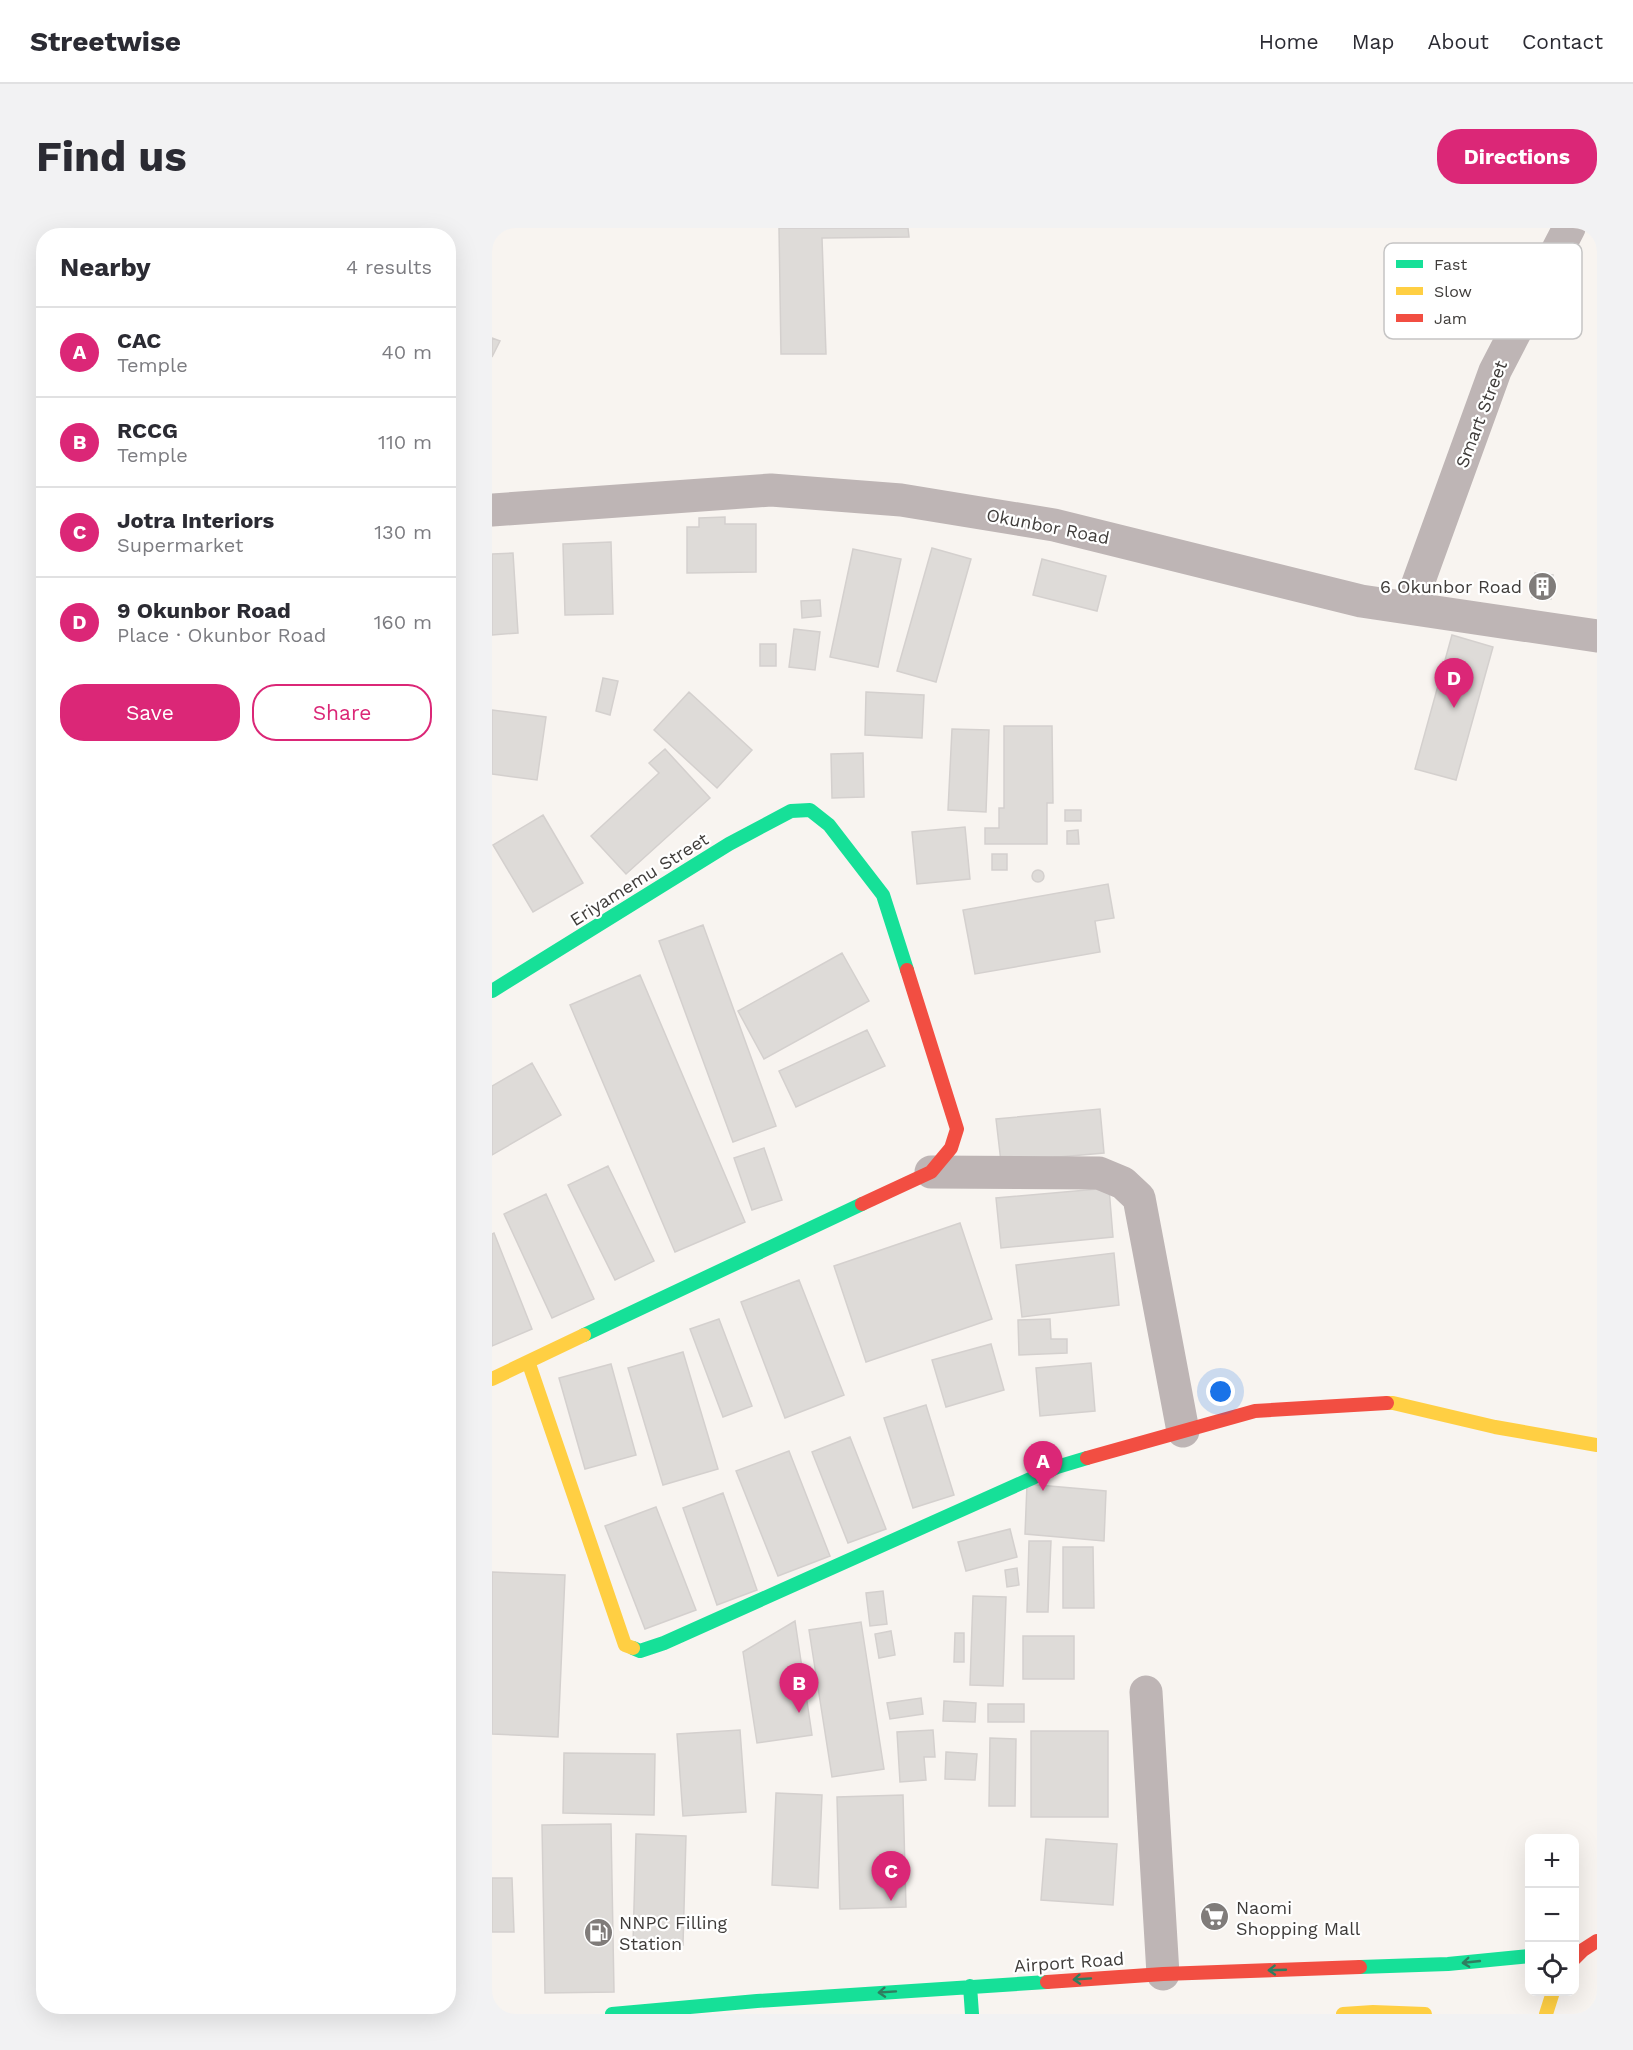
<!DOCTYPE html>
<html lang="en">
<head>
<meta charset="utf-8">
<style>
  body { margin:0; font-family:"Work Sans",sans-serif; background:#f2f2f3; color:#2b2b33 }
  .controls { position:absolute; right:18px; bottom:18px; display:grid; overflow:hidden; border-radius:12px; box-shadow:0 6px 24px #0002 }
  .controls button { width:54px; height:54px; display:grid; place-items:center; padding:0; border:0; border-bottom:2px solid #e1e1e2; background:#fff; color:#2b2b33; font:30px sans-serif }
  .you { position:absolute; left:729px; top:1164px; width:21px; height:21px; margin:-15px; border:4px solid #fff; border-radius:50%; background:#1a73e8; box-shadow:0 0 0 9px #1a73e833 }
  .badge { display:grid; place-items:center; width:39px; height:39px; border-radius:50%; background:#db2777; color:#fff; font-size:20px; font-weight:700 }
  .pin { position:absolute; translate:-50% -50px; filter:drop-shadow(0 2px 3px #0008) }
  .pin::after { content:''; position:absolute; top:32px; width:21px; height:18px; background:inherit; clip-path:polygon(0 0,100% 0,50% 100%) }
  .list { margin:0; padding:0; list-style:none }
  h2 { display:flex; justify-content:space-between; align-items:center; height:78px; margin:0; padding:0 24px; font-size:26px }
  h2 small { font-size:20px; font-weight:400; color:#7c7c81 }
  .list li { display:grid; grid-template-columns:39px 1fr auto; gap:18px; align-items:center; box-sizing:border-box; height:90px; padding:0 24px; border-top:2px solid #e1e1e2 }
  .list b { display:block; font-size:22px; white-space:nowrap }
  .list p { margin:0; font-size:20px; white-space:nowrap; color:#7c7c81 }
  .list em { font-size:20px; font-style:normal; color:#7c7c81 }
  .actions { display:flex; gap:12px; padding:18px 24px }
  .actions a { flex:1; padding:14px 0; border:2px solid #db2777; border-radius:24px; text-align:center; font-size:21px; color:#db2777 }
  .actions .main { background:#db2777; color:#fff }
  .icon { flex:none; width:33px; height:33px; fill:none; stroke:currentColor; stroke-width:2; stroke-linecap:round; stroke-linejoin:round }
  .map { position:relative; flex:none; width:1105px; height:1786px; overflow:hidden; border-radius:24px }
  header { display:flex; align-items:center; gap:36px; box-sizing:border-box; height:84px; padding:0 30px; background:#fff; border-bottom:2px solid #e1e1e2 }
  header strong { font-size:28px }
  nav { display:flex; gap:33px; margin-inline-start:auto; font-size:21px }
  .intro { display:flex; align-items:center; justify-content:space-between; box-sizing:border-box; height:144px; padding:0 36px }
  h1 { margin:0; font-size:42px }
  .button { padding:15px 27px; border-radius:24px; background:#db2777; color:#fff; font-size:21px; font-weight:700 }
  main { display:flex; gap:36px; padding:0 36px }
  aside { flex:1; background:#fff; border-radius:24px; box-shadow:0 6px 24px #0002 }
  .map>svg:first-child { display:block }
</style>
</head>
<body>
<header>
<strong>Streetwise</strong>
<nav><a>Home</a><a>Map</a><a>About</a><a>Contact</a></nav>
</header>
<div class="intro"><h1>Find us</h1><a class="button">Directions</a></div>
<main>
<aside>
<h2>Nearby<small>4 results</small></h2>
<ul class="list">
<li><span class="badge">A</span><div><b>CAC</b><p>Temple</p></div><em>40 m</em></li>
<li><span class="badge">B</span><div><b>RCCG</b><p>Temple</p></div><em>110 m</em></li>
<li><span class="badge">C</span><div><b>Jotra Interiors</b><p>Supermarket</p></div><em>130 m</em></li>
<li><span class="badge">D</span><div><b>9 Okunbor Road</b><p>Place · Okunbor Road</p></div><em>160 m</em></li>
</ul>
<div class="actions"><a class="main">Save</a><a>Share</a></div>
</aside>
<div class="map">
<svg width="1105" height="1786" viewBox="0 0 1105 1786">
  <rect width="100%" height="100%" fill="#f8f4f0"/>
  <path fill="#dedbd8" stroke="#d4d0ce" stroke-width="1.5" d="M 287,0 L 416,0 L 417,9 L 330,10 L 334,126 L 289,126 Z
    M 0,110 L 8,113 L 0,129 Z
    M 233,289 L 233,296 L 264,296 L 264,344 L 195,345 L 195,299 L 207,299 L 207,290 Z
    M 119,314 L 121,386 L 73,387 L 71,316 Z
    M 440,320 L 479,331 L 444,454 L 405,443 Z
    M 361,321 L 409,331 L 386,439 L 338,429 Z
    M 21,325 L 26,405 L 0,407 L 0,326 Z
    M 550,331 L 614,348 L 605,383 L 541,367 Z
    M 1043,345 L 1061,347 L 1059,371 L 1040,369 Z
    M 328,372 L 329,388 L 310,390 L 309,373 Z
    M 302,401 L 328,404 L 323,442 L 297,439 Z
    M 960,407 L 1001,419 L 964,552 L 923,541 Z
    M 268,416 L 284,416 L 284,438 L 268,438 Z
    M 111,450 L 126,453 L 118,487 L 104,483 Z
    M 197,464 L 260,522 L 225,560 L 162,502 Z
    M 374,464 L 432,467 L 430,510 L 373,507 Z
    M 0,482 L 54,489 L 45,552 L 0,546 Z
    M 512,498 L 560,498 L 561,575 L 555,575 L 555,616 L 493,616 L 493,600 L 507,600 L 507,580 L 512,580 Z
    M 460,501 L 497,502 L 494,584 L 456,582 Z
    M 173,521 L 218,570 L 134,646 L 99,608 L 167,545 L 157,535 Z
    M 371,525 L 372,569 L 340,570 L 339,526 Z
    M 573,582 L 589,582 L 589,593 L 573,593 Z
    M 51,587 L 91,655 L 41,684 L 1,617 Z
    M 473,599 L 478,651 L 425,656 L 420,604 Z
    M 586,602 L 587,616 L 575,616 L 575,603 Z
    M 500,626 L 515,626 L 515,642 L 500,642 Z
    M540 648a6 6 0 1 1 12 0a6 6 0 1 1-12 0Z
    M 616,656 L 622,690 L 603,693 L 608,724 L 483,746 L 471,682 Z
    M 211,697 L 284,898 L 241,914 L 167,713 Z
    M 350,725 L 377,773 L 272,831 L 246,783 Z
    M 148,747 L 253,994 L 183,1024 L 78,777 Z
    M 375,802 L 393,838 L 304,879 L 287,843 Z
    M 40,835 L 69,887 L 0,927 L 0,858 Z
    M 608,881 L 612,925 L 509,934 L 504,891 Z
    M 272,920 L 290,972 L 260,982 L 242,930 Z
    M 116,938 L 162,1033 L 123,1052 L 76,957 Z
    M 617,960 L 621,1009 L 509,1020 L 504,970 Z
    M 54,966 L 102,1071 L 60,1090 L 12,986 Z
    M 468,995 L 500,1091 L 374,1134 L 342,1038 Z
    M 2,1005 L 40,1101 L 0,1118 L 0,1006 Z
    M 622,1025 L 627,1077 L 530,1089 L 524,1037 Z
    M 307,1052 L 352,1167 L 293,1190 L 249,1074 Z
    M 227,1091 L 260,1178 L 231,1189 L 198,1101 Z
    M 558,1091 L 559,1111 L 575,1111 L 575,1125 L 527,1127 L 526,1092 Z
    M 499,1116 L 512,1162 L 454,1179 L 440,1132 Z
    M 191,1124 L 226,1241 L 171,1257 L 136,1140 Z
    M 599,1135 L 603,1183 L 548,1188 L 544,1140 Z
    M 119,1136 L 144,1227 L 93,1241 L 67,1150 Z
    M 434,1177 L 462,1267 L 421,1280 L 392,1190 Z
    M 358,1209 L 394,1301 L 356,1315 L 320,1224 Z
    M 297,1223 L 338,1328 L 286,1348 L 244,1243 Z
    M 535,1256 L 614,1263 L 612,1313 L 533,1306 Z
    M 231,1265 L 265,1362 L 225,1377 L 191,1280 Z
    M 164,1279 L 204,1382 L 153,1401 L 113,1298 Z
    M 518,1301 L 525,1329 L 474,1343 L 466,1314 Z
    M 537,1313 L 559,1313 L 556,1384 L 535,1384 Z
    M 571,1319 L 601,1319 L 602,1380 L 571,1380 Z
    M 525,1340 L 527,1357 L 515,1359 L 513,1342 Z
    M 0,1344 L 73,1347 L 66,1509 L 0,1506 Z
    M 391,1363 L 395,1396 L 378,1398 L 374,1365 Z
    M 481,1368 L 514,1369 L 511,1458 L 478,1457 Z
    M 303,1393 L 320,1507 L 265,1515 L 251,1424 Z
    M 369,1394 L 392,1541 L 340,1549 L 317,1402 Z
    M 399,1403 L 403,1427 L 387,1430 L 383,1406 Z
    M 463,1405 L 472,1405 L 472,1434 L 462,1434 Z
    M 531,1408 L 582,1408 L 582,1451 L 531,1451 Z
    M 429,1470 L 431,1486 L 398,1491 L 395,1475 Z
    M 452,1473 L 484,1475 L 483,1494 L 451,1493 Z
    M 496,1476 L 532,1476 L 532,1494 L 496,1494 Z
    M 248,1502 L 254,1584 L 191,1588 L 185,1506 Z
    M 441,1502 L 443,1529 L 432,1529 L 434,1552 L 408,1554 L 405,1504 Z
    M 539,1503 L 616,1503 L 616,1589 L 539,1589 Z
    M 498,1510 L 524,1511 L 523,1578 L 497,1578 Z
    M 454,1524 L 485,1526 L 483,1552 L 453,1551 Z
    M 72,1525 L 163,1526 L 162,1587 L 71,1585 Z
    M 284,1565 L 330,1567 L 326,1660 L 280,1657 Z
    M 411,1567 L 414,1679 L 348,1681 L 345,1569 Z
    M 119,1596 L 122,1764 L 53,1765 L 50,1597 Z
    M 144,1606 L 194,1608 L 191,1717 L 141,1716 Z
    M 554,1611 L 625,1616 L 621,1677 L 549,1672 Z
    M 0,1650 L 20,1650 L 22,1704 L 0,1704 Z"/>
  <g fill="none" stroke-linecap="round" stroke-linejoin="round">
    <path stroke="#beb5b5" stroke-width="33" d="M 0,282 L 279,262 L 409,272 L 562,297 L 869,373 L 1105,408
      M 917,380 L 1003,143 L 1077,0
      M 439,944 L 607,945 L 631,955 L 647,970 L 691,1203
      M 654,1464 L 671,1746"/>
    <path stroke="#16e098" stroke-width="14" d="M 0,763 L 237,616 L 299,583 L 318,582 L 337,597 L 391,667 L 415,742
      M 92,1107 L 370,976
      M 141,1420 L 148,1423 L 172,1415 L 565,1239 L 595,1230
      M 868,1739 L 956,1736 L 1038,1728
      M 478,1758 L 480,1786
      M 120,1786 L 265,1773 L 555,1754"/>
    <path stroke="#ffcf43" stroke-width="14" d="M 37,1136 L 133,1417 L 141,1420
      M 0,1151 L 92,1107
      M 895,1175 L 901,1175 L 1003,1199 L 1105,1217
      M 851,1786 L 881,1784 L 933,1786
      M 1054,1786 L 1061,1764"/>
    <path stroke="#f24e42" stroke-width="14" d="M 370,976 L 439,944 L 459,920 L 465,901 L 415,742
      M 595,1230 L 763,1183 L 895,1175
      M 1082,1731 L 1091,1722 L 1105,1713
      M 555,1754 L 671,1746 L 868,1739"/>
  </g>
  <defs><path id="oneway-shaft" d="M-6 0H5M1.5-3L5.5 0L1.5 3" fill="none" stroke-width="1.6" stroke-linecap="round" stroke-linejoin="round" transform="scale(1.5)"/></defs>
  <g stroke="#2f7e60">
    <use href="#oneway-shaft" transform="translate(979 1734) rotate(174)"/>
    <use href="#oneway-shaft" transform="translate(785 1742) rotate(178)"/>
    <use href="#oneway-shaft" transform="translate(590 1751) rotate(176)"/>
    <use href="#oneway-shaft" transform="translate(395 1764) rotate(176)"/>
  </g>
  <defs>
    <symbol id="building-disc" viewBox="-11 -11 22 22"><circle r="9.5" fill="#807c7a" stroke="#fff"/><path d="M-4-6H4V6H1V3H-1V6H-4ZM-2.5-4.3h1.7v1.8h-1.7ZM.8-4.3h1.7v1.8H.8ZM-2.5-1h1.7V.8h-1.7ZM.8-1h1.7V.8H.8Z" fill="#fff"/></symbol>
    <symbol id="supermarket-disc" viewBox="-11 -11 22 22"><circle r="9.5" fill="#807c7a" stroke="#fff"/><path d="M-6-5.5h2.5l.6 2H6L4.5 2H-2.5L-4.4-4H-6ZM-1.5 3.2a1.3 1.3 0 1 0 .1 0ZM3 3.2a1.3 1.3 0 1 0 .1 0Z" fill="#fff"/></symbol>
    <symbol id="fuel-disc" viewBox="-11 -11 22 22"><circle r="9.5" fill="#807c7a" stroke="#fff"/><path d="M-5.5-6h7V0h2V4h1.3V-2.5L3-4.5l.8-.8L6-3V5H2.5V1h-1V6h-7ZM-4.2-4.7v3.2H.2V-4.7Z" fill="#fff"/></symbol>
  </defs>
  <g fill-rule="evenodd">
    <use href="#building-disc" x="1034" y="342" width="33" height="33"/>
    <use href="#supermarket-disc" x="706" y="1672" width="33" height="33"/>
    <use href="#fuel-disc" x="90" y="1688" width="33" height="33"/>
  </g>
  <g text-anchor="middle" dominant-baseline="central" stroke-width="4.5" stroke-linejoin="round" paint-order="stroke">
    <g font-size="18" fill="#3f3c3a" stroke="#fff">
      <text transform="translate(989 186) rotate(-69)">Smart Street</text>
      <text transform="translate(556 298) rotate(11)">Okunbor Road</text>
      <text transform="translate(147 651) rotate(-32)">Eriyamemu Street</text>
      <text transform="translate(577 1734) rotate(-4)">Airport Road</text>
    </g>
    <g font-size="18" fill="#3f3c3a" stroke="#fff" text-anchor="start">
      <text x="1030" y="358" text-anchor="end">6 Okunbor Road</text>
      <text x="744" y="1679">Naomi<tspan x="744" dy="21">Shopping Mall</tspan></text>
      <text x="127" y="1694">NNPC Filling<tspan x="127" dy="21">Station</tspan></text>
    </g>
  </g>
  <rect x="892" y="15" width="198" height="96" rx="9" fill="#fff" stroke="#c5c4c4" stroke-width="1.5"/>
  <rect x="904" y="32" width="27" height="8" fill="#16e098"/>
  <rect x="904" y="59" width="27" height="8" fill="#ffcf43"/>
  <rect x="904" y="86" width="27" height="8" fill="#f24e42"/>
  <g font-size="16" fill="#3f3c3a">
    <text x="942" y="42">Fast</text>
    <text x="942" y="69">Slow</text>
    <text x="942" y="96">Jam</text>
  </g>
</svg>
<div class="controls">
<button>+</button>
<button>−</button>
<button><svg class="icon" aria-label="locate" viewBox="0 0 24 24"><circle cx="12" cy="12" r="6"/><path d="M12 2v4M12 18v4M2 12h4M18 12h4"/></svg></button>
</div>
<div class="you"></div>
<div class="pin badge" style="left:551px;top:1263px">A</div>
<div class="pin badge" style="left:307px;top:1485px">B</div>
<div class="pin badge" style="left:399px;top:1673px">C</div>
<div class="pin badge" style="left:962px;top:480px">D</div>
</div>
</main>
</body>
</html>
